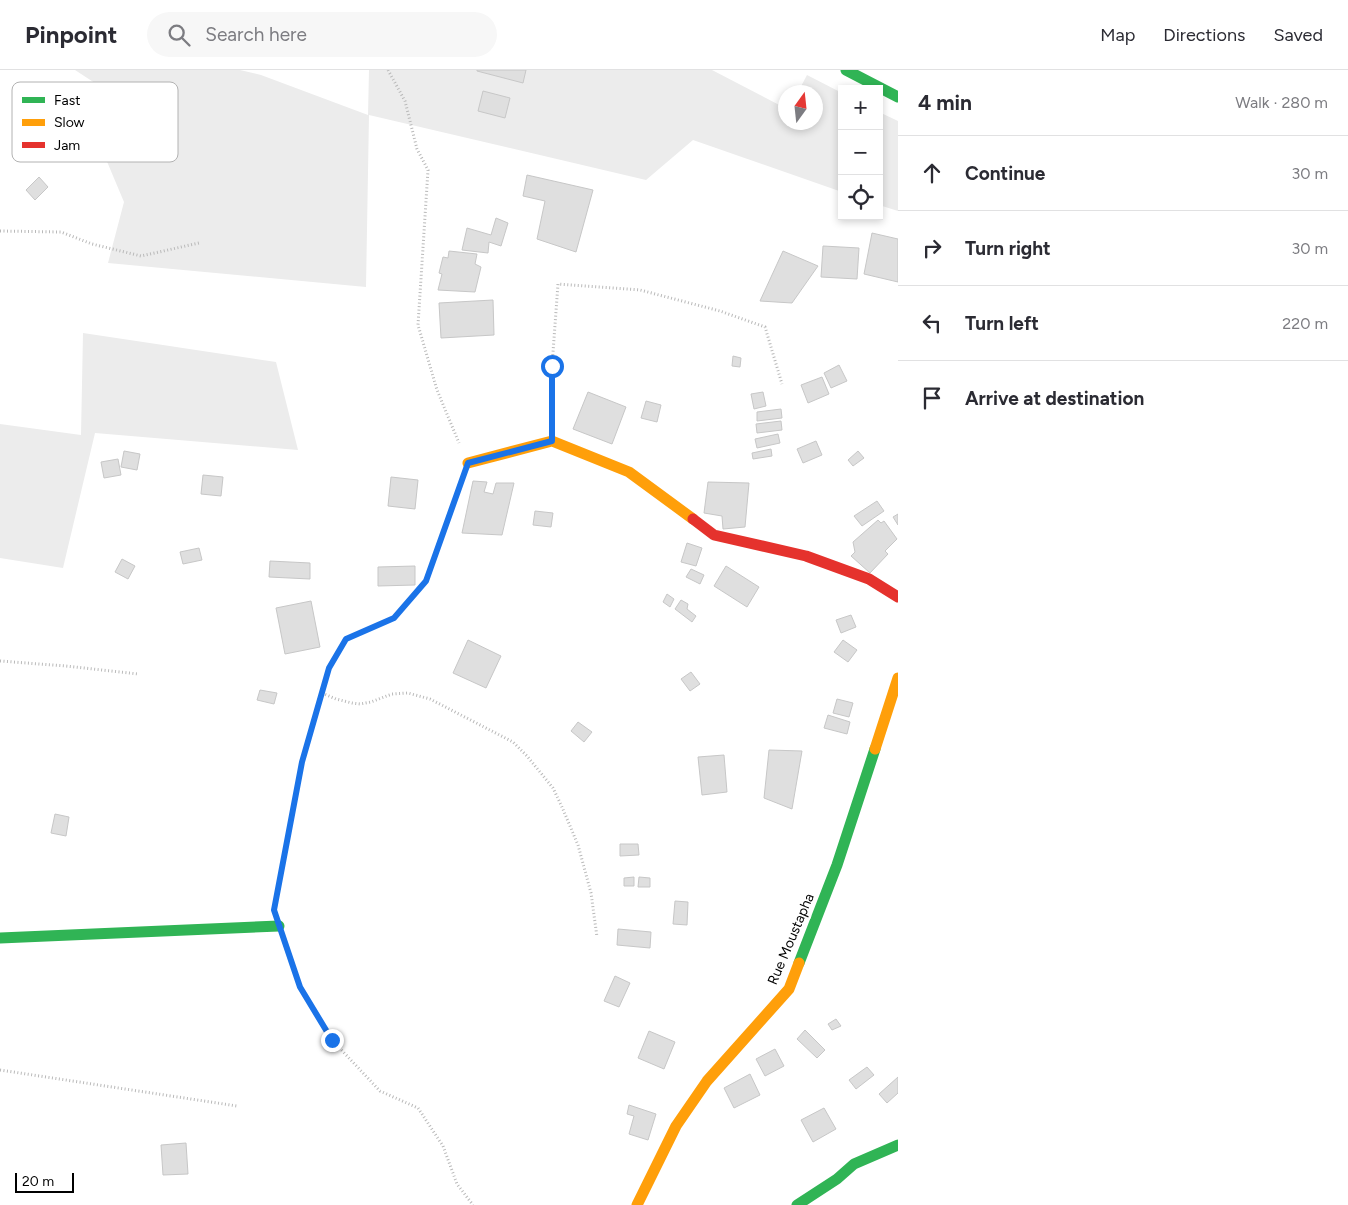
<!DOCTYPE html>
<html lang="en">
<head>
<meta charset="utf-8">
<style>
  body { margin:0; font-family:Figtree,sans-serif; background:#f7f7f7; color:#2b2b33 }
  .controls { position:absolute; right:15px; top:15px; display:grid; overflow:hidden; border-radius:0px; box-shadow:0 2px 8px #0003 }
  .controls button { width:45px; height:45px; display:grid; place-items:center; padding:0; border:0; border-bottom:1px solid #e1e1e2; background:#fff; color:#2b2b33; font:25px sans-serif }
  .compass { position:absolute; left:778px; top:15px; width:45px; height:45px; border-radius:50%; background:#fff; box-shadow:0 2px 8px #0003; rotate:15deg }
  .scale { position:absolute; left:15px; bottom:12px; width:59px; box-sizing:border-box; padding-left:5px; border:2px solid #000; border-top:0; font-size:14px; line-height:18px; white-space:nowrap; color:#000; -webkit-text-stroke:4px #fff; paint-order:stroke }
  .stop { position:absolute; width:15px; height:15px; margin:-11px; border:4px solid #1a73e8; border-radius:50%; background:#fff }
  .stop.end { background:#1a73e8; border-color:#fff; box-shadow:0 1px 5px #0008 }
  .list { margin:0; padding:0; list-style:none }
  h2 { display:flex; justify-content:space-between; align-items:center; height:65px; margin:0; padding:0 20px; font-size:21px }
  h2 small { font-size:16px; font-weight:400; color:#7c7c81 }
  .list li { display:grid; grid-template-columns:32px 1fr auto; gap:15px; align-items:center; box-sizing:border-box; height:75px; padding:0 20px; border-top:1px solid #e1e1e2 }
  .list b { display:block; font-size:19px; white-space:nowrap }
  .list em { font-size:16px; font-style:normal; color:#7c7c81 }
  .icon { flex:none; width:28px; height:28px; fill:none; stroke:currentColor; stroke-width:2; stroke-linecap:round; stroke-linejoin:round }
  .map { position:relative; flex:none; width:898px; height:1135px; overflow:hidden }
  header { display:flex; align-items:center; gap:30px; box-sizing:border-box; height:70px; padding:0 25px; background:#fff; border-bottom:1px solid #e1e1e2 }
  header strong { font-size:24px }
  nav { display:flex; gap:28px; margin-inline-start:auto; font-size:18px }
  .search { width:350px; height:45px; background:#f7f7f7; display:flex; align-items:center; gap:12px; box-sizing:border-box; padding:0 18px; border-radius:28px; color:#7c7c81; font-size:19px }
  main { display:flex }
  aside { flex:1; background:#fff }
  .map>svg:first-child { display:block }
</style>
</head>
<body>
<header>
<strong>Pinpoint</strong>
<div class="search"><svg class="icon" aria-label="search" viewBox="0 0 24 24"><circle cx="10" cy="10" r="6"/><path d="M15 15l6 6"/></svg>Search here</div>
<nav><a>Map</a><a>Directions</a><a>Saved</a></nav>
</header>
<main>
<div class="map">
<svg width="898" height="1135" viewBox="0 0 898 1135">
  <rect width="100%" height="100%" fill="#fff"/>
  <path fill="#ececec" d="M 75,0 L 240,0 L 261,5 L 368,45 L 369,0 L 712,0 L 785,38 L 786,52 L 816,52 L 816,22 L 798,22 L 807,5 L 842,23 L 842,122 L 693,70 L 646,110 L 369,45 L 366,217 L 108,193 L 124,132 L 95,63 L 113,69 L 127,34 Z
    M 879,42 L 898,51 L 898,141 L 879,135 Z
    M 83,263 L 276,292 L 298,380 L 95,363 L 63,498 L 0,488 L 0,354 L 81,365 Z"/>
  <path fill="#dfdfdf" stroke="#c7c7c7" d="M 477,0 L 526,0 L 523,13 L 477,1 Z
    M 483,21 L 510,28 L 505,48 L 478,41 Z
    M 527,105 L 593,120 L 576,182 L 537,169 L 545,131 L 523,126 Z
    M 39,107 L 48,117 L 35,130 L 26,120 Z
    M 496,148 L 508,153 L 501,176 L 489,172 L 488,183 L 462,180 L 467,158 L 491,165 Z
    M 872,163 L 898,169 L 898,212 L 864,204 Z
    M 823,176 L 859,178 L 857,209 L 821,207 Z
    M 449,181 L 477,184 L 475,194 L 481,197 L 475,222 L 438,220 L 442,204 L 439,203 L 443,187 L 448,188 Z
    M 783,181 L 818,196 L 792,233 L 760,231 Z
    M 493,230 L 494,265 L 441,268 L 439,233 Z
    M 733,286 L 741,288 L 740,297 L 732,296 Z
    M 839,295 L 847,311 L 831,318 L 824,303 Z
    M 822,307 L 829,324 L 808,333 L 801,315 Z
    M 588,322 L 626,337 L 612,374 L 573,359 Z
    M 763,322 L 766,336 L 754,339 L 751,324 Z
    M 646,331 L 661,335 L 657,352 L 641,348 Z
    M 781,339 L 782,348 L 757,351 L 757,342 Z
    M 781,351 L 782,360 L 757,363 L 756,354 Z
    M 778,364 L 780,373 L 757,378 L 755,369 Z
    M 816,371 L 822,385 L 803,393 L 797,379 Z
    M 771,379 L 772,386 L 753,389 L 752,383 Z
    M 124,381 L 140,384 L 137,400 L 121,397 Z
    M 858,381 L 864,388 L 853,396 L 848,390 Z
    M 118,389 L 121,405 L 104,408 L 101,392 Z
    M 203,405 L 223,407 L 221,426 L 201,424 Z
    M 391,407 L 418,410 L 415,439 L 388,436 Z
    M 473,411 L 487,412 L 484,422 L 493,424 L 496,413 L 514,413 L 502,465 L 462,463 Z
    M 708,412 L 749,413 L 745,457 L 723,459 L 722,446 L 704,443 Z
    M 877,431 L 884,441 L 862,456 L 854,446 Z
    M 535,441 L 553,443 L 551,457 L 533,455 Z
    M 898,444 L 898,455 L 893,447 Z
    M 878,450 L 881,453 L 884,451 L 897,469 L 885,481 L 888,484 L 870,503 L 851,486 L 855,482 L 853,472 Z
    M 687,473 L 702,478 L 696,496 L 681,492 Z
    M 199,478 L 202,490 L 183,494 L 180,482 Z
    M 122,489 L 135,496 L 128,509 L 115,502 Z
    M 270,491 L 310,493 L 310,509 L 269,507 Z
    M 415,496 L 415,515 L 378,516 L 378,497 Z
    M 726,496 L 759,517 L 747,537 L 714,516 Z
    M 691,499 L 704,505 L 700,514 L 686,507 Z
    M 667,524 L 674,529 L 670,537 L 663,532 Z
    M 681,530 L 688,534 L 687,539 L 696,546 L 692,552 L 675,539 Z
    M 311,531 L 320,577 L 285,584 L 276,538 Z
    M 851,545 L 856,557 L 841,563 L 836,550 Z
    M 468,570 L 501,586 L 486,618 L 453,603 Z
    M 843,570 L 857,580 L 848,592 L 834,582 Z
    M 691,602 L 700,614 L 690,621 L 681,609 Z
    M 260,620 L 277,623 L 274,634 L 257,630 Z
    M 837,629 L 853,633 L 849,647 L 833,643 Z
    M 828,645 L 850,652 L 847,664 L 824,658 Z
    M 578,652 L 592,662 L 584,672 L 571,661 Z
    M 769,680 L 802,681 L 792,739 L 764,728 Z
    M 724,685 L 727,722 L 702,725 L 698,687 Z
    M 55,744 L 69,747 L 66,766 L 51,763 Z
    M 620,774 L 638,774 L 639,785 L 620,786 Z
    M 634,807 L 634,816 L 624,816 L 624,808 Z
    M 639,807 L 650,808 L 650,817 L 638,817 Z
    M 675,831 L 688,832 L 687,855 L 673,854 Z
    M 618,859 L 651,862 L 650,878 L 617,875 Z
    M 615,906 L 630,913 L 619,937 L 604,931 Z
    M 836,949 L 841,956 L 832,960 L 828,954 Z
    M 805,960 L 825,980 L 817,988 L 797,969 Z
    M 649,961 L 675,972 L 664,999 L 638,988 Z
    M 775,979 L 784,996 L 765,1006 L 756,989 Z
    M 867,997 L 874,1005 L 856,1019 L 849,1010 Z
    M 750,1004 L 760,1025 L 734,1038 L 724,1018 Z
    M 898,1007 L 898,1023 L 887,1033 L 879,1024 Z
    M 629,1035 L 656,1044 L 648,1070 L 629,1064 L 634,1046 L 627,1044 Z
    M 824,1038 L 836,1059 L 813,1072 L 801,1050 Z
    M 186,1073 L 188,1104 L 163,1105 L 161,1075 Z"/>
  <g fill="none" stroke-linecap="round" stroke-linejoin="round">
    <path stroke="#b9b9b9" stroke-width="3" stroke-dasharray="1 2.5" stroke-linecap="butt" d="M 388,0 L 405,31 L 417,79 L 428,100 L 418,255 L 437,320 L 459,373
      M 0,161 L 61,162 L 92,174 L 141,186 L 199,173
      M 552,348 L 552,296 L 558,214 L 640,220 L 720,241 L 765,257 L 782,314
      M 0,591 L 66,596 L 138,604
      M 322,623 L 336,629 L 352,633 L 360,634 L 371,632 L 392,624 L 408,623 L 430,629 L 513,672 L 527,686 L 553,718 L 562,737 L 578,775 L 591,823 L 597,867
      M 275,835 L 302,692 L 329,598 L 346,569 L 394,548 L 426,511 L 461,414
      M 286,876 L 300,917 L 332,970 L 380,1021 L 418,1038 L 443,1076 L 457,1114 L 473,1135
      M 0,1000 L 237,1036"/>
    <path stroke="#30b455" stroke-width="11" d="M 846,0 L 898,27
      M 0,868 L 279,856
      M 799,893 L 837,795 L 875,679
      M 797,1135 L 837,1109 L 854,1094 L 898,1075"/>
    <path stroke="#ff9f0a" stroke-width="11" d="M 468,393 L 552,371 L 629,402 L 693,449
      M 875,679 L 898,608
      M 637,1135 L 676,1056 L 707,1011 L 789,919 L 799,893"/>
    <path stroke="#e5322d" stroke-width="11" d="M 693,449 L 714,465 L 806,486 L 869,509 L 898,527"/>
  </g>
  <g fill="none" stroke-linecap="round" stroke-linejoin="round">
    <path stroke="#1a73e8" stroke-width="6" d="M 332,970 L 300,917 L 274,840 L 302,692 L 329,598 L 346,569 L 394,548 L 426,511 L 468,393 L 552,371 L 552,296"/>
  </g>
  <g text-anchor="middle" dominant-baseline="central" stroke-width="5" stroke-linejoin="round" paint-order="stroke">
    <g font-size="14" fill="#000" stroke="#fff">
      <text transform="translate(791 869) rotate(-67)">Rue Moustapha</text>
    </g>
  </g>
  <rect x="12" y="12" width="166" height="80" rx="8" fill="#fff" stroke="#b2b2b2" stroke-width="1"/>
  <rect x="22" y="27" width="23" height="6" fill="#30b455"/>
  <rect x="22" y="49" width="23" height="7" fill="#ff9f0a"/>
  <rect x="22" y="72" width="23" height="6" fill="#e5322d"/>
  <g font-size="14" fill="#000">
    <text x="54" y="35">Fast</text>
    <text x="54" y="57">Slow</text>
    <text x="54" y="80">Jam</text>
  </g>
</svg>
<div class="controls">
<button>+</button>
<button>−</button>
<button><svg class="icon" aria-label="locate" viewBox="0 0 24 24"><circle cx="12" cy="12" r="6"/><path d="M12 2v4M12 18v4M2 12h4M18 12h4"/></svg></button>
</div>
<svg class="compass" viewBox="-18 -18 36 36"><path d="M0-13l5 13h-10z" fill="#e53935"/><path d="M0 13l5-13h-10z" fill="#7c7c81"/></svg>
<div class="scale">20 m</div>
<div class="stop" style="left:552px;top:296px"></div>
<div class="stop end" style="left:332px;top:970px"></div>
</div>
<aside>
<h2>4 min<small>Walk · 280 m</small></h2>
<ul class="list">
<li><svg class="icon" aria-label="ahead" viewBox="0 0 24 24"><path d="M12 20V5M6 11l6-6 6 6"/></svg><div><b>Continue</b></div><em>30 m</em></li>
<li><svg class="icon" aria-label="right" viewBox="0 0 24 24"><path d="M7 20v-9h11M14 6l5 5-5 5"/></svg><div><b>Turn right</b></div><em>30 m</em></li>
<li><svg class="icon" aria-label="left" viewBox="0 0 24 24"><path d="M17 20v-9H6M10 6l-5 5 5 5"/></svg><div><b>Turn left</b></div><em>220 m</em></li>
<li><svg class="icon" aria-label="arrive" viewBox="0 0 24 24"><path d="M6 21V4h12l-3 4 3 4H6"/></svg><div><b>Arrive at destination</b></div></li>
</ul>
</aside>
</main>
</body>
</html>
